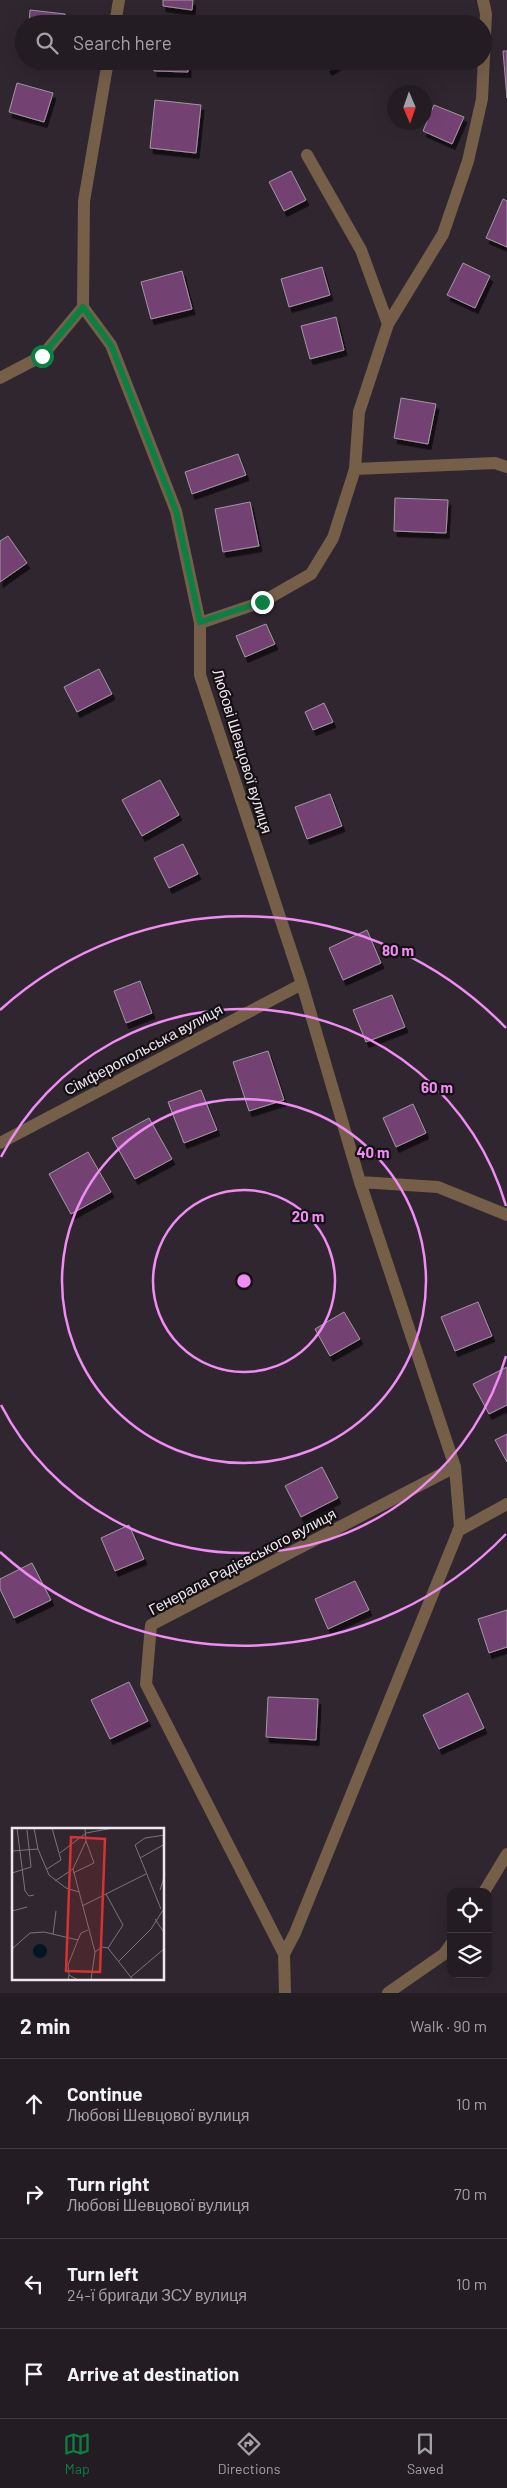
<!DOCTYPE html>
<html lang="en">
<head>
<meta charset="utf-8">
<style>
  body { margin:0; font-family:Barlow,sans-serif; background:#2f2930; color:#f1f3f6 }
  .controls { position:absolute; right:15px; bottom:15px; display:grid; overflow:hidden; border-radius:10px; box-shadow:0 5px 20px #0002 }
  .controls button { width:45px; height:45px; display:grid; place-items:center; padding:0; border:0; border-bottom:1px solid #403a41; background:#231c23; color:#f1f3f6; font:25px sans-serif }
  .compass { position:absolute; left:387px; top:85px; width:45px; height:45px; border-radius:50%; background:#231c23; box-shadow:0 5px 20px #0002; rotate:178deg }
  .stop { position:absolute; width:15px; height:15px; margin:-11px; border:4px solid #0b8043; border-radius:50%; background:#fff }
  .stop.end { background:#0b8043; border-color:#fff; box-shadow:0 1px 5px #0008 }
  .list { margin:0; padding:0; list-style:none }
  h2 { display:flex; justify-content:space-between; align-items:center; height:65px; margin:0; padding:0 20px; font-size:21px }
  h2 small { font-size:16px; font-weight:400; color:#a3a1a6 }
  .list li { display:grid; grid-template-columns:32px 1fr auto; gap:15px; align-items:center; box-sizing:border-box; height:90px; padding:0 20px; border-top:1px solid #403a41 }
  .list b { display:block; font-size:19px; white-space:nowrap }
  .list p { margin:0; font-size:16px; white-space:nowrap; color:#a3a1a6 }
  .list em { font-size:16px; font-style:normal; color:#a3a1a6 }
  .icon { flex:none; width:28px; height:28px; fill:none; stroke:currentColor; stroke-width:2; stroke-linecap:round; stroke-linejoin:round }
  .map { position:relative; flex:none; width:507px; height:1993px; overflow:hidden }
  .search { position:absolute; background:#231c23; box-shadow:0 5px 20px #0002; left:15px; right:15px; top:15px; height:55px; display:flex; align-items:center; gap:12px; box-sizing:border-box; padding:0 18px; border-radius:28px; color:#a3a1a6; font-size:19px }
  .sheet { height:425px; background:#231c23 }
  nav { display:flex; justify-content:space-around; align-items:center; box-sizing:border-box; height:70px; border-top:1px solid #403a41; background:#231c23; font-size:14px; color:#a3a1a6 }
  nav a { display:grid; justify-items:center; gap:2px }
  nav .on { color:#0b8043 }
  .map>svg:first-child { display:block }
</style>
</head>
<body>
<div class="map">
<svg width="507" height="1993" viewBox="0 0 507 1993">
  <defs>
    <filter id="shadow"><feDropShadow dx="3" dy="5.5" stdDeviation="0" flood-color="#0009"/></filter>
  </defs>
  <rect width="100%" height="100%" fill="#2f262f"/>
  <path fill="#734273" stroke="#a397a3" filter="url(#shadow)" d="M 163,0 L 193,0 L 192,10 L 163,6 Z
    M 30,10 L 65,14 L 64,24 L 29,24 Z
    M 503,51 L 507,51 L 507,98 Z
    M 154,61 L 188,61 L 188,72 L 154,71 Z
    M 324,61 L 344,61 L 329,70 Z
    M 17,83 L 53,93 L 44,122 L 9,112 Z
    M 155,100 L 201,105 L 196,153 L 150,148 Z
    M 434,105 L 464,117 L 452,144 L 423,131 Z
    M 291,171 L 306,200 L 284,211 L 269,182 Z
    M 503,199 L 507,201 L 507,247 L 486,238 Z
    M 463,263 L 490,276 L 475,308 L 447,295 Z
    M 322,267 L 330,295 L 289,307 L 281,279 Z
    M 182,271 L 192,309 L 151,319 L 141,282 Z
    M 336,317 L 344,350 L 310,359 L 301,326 Z
    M 401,398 L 436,404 L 428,444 L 394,438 Z
    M 238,454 L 246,475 L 192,494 L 185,472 Z
    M 395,498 L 448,500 L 446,533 L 394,531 Z
    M 250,502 L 259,546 L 223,552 L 215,509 Z
    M 8,536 L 27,563 L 0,582 L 0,541 Z
    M 266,624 L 275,644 L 245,657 L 236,636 Z
    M 99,669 L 112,694 L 77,712 L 64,687 Z
    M 324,703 L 333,722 L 313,730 L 305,712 Z
    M 160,780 L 179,815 L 142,836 L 122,800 Z
    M 330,794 L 342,826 L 307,839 L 295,807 Z
    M 183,844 L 198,874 L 169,888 L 154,858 Z
    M 367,930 L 381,963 L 343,980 L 329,948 Z
    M 140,981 L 152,1013 L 126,1023 L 114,991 Z
    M 392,995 L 405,1027 L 366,1042 L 353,1010 Z
    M 268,1051 L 284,1100 L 249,1111 L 233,1062 Z
    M 201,1090 L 217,1130 L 184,1143 L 168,1102 Z
    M 413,1104 L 426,1133 L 396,1147 L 383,1118 Z
    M 149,1118 L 172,1159 L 135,1179 L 112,1138 Z
    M 88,1152 L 111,1192 L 71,1214 L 49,1174 Z
    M 478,1302 L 492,1336 L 455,1351 L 441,1317 Z
    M 344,1312 L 360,1339 L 330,1356 L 315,1329 Z
    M 507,1367 L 507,1405 L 489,1414 L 473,1384 Z
    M 507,1434 L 507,1462 L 495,1440 Z
    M 322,1467 L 338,1498 L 301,1517 L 285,1486 Z
    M 129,1525 L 144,1559 L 115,1571 L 101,1538 Z
    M 32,1563 L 51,1600 L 14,1618 L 0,1589 L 0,1579 Z
    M 355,1581 L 369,1610 L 328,1629 L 315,1599 Z
    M 507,1610 L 507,1647 L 489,1653 L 478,1619 Z
    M 129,1682 L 148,1721 L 110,1739 L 91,1700 Z
    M 468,1693 L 484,1728 L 439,1749 L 423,1715 Z
    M 268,1697 L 318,1699 L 316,1740 L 266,1737 Z"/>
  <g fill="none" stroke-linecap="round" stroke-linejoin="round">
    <path stroke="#755f49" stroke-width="12" d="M 115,24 L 119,0
      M 108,61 L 84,201 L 83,307 L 111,345 L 176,511 L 200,623 L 200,675 L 302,984 L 360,1182 L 455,1467 L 460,1527 L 295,1933 L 284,1954 L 285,1993
      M 307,155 L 361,250 L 388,324
      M 0,378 L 42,356 L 83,307
      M 355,469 L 359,412 L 388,324 L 443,234 L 468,161 L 482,99 L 486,14 L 483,0
      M 200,623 L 262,602 L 311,574 L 333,538 L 355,469 L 495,463 L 507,467
      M 0,1143 L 302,984
      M 360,1182 L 438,1187 L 507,1215
      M 458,1531 L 507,1504
      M 484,1892 L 507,1854
      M 284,1954 L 146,1684 L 151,1625 L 455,1467
      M 388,1993 L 444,1954 L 451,1944"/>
  </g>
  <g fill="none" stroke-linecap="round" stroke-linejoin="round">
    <path stroke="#0b8043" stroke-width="6" d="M 42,356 L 83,307 L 111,345 L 176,511 L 200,622 L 262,602"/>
  </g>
  <g fill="none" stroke="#f18bf5" stroke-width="2.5">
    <circle cx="244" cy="1281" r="91"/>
    <circle cx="244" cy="1281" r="182"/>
    <path d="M506 1356A273 273 0 0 1 1 1405M1 1157A273 273 0 0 1 506 1206"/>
    <path d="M506 1534A364 364 0 0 1 0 1552M0 1010A364 364 0 0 1 506 1028"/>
  </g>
  <g text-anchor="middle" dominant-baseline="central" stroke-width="4.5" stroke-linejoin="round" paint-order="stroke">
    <g font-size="15" fill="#eee8ee" stroke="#151014">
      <text transform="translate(243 751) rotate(73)">Любові Шевцової вулиця</text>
      <text transform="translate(143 1049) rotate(-28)">Сімферопольська вулиця</text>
      <text transform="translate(242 1561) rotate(-28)">Генерала Радієвського вулиця</text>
    </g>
  </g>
  <g transform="translate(12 1828)">
    <rect width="152" height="152" fill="#2f262f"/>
    <path d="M21 123a7 7 0 1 1 14 0a7 7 0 1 1-14 0Z" fill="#001621"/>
    <path fill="none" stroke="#7b747b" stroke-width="1" d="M 5,0 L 13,63 L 17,68 L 22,67M 22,0 L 26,21 L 37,47 L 54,60 L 67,64M 73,0 L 74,13 L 61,41 L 83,124 L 79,152M 0,23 L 26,21M 48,25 L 74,5 L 101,0M 128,30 L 153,16M 35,41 L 49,32 L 40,0M 0,45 L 19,39 L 15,2M 61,45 L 82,35 L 74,13M 43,53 L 61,41M 148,62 L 153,46M 70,78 L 134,46M 149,81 L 123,17 L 133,10 L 153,7M 0,83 L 15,79M 143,91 L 153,106M 41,106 L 44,83M 96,120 L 121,152M 0,121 L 18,105 L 32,104 L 66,112 L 69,105 L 76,102M 83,124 L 90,119 L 96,120 L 111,97 L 94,66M 107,133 L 139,101 L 153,79M 57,147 L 56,137 L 66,112M 119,149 L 153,120M 56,152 L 57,147 L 66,152"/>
    <path fill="#d73232" fill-opacity="0.15" stroke="#d73232" stroke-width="2.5" d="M 59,9 L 93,11 L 88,144 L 54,143 Z"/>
    <rect width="152" height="152" fill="none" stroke="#eee8ee" stroke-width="2.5"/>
  </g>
  <circle cx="244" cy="1281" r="8" fill="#f18bf5" stroke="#151014" stroke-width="2.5"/>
  <g font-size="15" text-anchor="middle" font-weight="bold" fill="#f18bf5" stroke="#151014" stroke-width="4.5" stroke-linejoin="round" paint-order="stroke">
    <text x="398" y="956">80 m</text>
    <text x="437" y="1093">60 m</text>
    <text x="373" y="1158">40 m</text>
    <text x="308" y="1222">20 m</text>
  </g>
</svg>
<div class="controls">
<button><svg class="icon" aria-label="locate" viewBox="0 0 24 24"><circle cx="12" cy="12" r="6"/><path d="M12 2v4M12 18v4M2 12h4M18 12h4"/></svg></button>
<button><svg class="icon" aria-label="layers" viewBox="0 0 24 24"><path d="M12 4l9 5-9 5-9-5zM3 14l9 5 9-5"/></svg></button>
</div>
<svg class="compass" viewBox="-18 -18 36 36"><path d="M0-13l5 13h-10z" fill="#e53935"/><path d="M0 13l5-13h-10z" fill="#a3a1a6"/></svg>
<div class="stop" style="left:42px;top:356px"></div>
<div class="stop end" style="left:262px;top:602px"></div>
<div class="search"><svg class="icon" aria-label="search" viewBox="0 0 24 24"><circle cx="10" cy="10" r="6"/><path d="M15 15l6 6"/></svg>Search here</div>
</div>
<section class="sheet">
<h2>2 min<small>Walk · 90 m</small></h2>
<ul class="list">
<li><svg class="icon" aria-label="ahead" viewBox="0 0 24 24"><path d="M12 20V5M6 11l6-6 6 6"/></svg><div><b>Continue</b><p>Любові Шевцової вулиця</p></div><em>10 m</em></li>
<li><svg class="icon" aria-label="right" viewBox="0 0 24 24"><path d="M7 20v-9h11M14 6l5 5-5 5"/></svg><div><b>Turn right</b><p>Любові Шевцової вулиця</p></div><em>70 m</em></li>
<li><svg class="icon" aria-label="left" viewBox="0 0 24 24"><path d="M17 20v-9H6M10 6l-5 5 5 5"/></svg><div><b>Turn left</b><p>24-ї бригади ЗСУ вулиця</p></div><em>10 m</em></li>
<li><svg class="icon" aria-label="arrive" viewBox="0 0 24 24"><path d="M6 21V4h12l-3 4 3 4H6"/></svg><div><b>Arrive at destination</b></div></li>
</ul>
</section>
<nav>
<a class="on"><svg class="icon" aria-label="map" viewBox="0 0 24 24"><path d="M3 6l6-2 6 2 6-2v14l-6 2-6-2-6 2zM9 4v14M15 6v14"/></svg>Map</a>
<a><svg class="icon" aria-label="directions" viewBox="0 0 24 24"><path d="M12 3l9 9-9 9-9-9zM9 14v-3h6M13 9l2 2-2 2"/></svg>Directions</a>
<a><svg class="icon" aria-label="saved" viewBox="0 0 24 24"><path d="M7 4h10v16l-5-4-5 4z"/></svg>Saved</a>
</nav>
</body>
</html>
